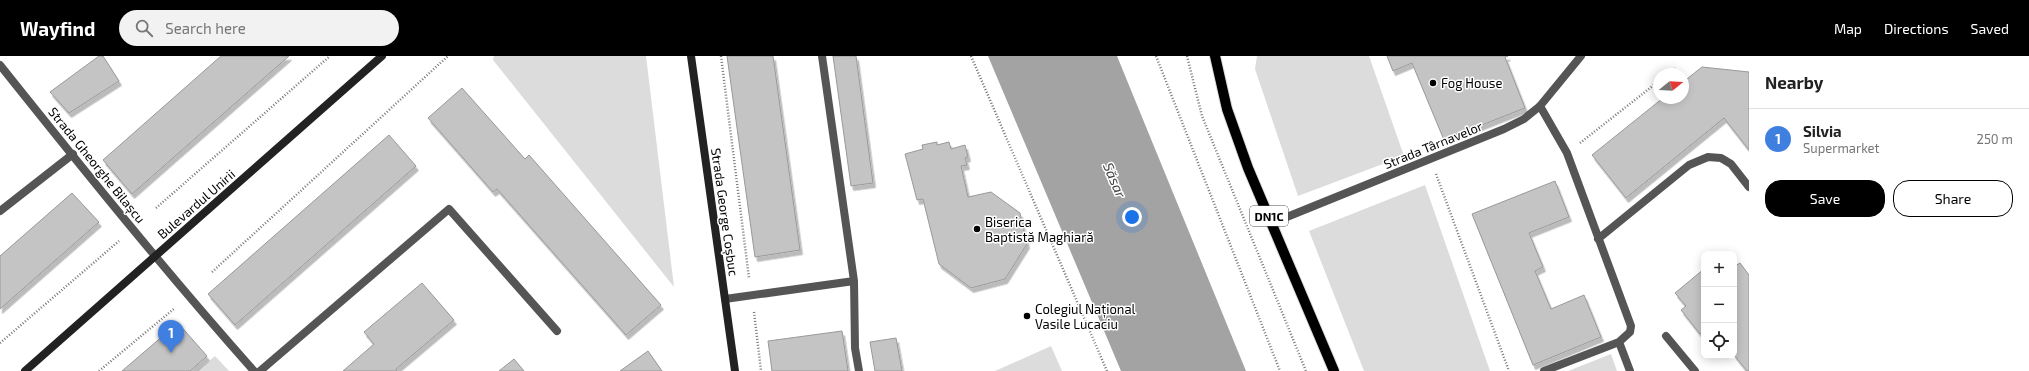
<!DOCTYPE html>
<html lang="en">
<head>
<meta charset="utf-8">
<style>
  body { margin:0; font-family:"Exo 2",sans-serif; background:#f2f2f2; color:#222 }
  .controls { position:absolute; right:12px; bottom:12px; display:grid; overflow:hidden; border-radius:8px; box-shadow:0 2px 10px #0003 }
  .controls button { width:36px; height:36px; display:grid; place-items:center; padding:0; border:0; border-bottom:1px solid #e0e0e0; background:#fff; color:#222; font:20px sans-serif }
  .compass { position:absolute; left:1653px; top:12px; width:36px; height:36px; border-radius:50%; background:#fff; box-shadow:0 2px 10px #0003; rotate:72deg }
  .you { position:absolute; left:1132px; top:161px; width:14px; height:14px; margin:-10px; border:3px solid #fff; border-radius:50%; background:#1a73e8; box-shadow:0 0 0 6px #1a73e833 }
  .badge { display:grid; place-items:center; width:26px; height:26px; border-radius:50%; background:#000; color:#fff; font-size:13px; font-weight:700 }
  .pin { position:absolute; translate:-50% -33px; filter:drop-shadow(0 1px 2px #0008) }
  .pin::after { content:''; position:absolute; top:21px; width:14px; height:12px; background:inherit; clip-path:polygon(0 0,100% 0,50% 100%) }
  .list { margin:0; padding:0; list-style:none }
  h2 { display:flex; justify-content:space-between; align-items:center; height:52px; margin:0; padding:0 16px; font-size:17px }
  h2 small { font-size:13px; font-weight:400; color:#767676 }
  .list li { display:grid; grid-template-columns:26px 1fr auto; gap:12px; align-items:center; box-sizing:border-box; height:60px; padding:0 16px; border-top:1px solid #e0e0e0 }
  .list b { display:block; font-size:15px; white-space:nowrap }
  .list p { margin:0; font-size:13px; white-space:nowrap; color:#767676 }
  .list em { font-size:13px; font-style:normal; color:#767676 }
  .actions { display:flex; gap:8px; padding:12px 16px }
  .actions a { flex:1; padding:9px 0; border:1px solid #000; border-radius:16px; text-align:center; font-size:14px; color:#000 }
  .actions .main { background:#000; color:#fff }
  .icon { flex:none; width:22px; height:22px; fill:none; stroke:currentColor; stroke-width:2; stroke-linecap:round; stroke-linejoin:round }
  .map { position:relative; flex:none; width:1749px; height:315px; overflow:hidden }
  header { display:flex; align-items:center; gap:24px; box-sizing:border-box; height:56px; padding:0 20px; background:#000; color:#fff }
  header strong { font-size:19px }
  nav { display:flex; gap:22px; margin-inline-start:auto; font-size:14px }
  .search { width:280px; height:36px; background:#f2f2f2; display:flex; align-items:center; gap:10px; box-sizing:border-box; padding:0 14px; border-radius:22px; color:#767676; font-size:15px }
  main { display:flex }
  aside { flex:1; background:#fff }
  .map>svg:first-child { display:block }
</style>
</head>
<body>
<header>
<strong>Wayfind</strong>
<div class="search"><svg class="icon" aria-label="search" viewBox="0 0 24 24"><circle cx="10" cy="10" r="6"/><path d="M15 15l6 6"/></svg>Search here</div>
<nav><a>Map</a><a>Directions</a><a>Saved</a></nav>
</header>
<main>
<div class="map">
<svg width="1749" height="315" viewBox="0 0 1749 315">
  <defs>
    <filter id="shadow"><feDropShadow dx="2.5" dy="4.5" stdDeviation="0" flood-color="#0004"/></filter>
  </defs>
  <rect width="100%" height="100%" fill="#fff"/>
  <path fill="#dcdcdc" d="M 494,0 L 646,0 L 674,231 L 493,4 Z
    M 1257,0 L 1369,0 L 1404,100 L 1298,140 L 1255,13 Z
    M 1425,129 L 1490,315 L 1364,315 L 1309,175 Z
    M 1051,290 L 1062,315 L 995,315 Z
    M 1611,298 L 1617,315 L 1568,315 Z
    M 215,300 L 229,315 L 197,315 Z"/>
  <path fill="#a3a3a3" d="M 988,0 L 1117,0 L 1246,315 L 1121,315 Z"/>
  <path fill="#c4c4c4" stroke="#999" filter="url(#shadow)" d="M 99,0 L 103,0 L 119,25 L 69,57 L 50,36 Z
    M 221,0 L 289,0 L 132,138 L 103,104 Z
    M 727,0 L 773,0 L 800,194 L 755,201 Z
    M 833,0 L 856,0 L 873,127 L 851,130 Z
    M 1387,0 L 1508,0 L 1505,1 L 1525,52 L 1444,84 L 1412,7 L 1393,15 Z
    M 1702,11 L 1749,16 L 1749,94 L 1724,62 L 1626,142 L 1592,99 L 1663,42 L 1683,42 L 1683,26 Z
    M 462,32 L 525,103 L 529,99 L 661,249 L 626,279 L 497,133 L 493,136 L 428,62 Z
    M 389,79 L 416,110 L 235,269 L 208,238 Z
    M 937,86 L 937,89 L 949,86 L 951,93 L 965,89 L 968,101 L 965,102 L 967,109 L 961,110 L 968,141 L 991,136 L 1020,157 L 1027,188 L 1005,223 L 971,232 L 939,208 L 923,143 L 917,144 L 905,98 L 923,93 L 922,89 Z
    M 1555,125 L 1569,161 L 1529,177 L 1543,211 L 1535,215 L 1551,253 L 1584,239 L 1601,281 L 1533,309 L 1472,158 Z
    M 72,137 L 99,166 L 0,253 L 0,200 Z
    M 1740,207 L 1749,219 L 1749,315 L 1747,315 L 1734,299 L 1734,209 L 1735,210 Z
    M 1704,213 L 1704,275 L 1700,278 L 1681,254 L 1686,250 L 1675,237 Z
    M 422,227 L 454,264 L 396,313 L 397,315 L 343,315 L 374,288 L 364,276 Z
    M 178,267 L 207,300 L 190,315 L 122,315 Z
    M 842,275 L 848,315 L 772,315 L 768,285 Z
    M 896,282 L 902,315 L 875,315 L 870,286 Z
    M 648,295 L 662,315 L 620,315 Z
    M 514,303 L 524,315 L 499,315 Z"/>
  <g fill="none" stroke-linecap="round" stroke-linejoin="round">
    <defs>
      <path id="primary" d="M 1215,0 L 1227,53 L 1248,112 L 1334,315"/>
    </defs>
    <use href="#primary" stroke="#dbdbdb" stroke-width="12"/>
    <path stroke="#777" stroke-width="2.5" stroke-dasharray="1 2" stroke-linecap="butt" d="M 721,0 L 749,222
      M 971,0 L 1107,315
      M 1156,0 L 1280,315
      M 1187,0 L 1202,60 L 1306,315
      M 1668,18 L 1675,12
      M 1580,87 L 1659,25
      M 1436,118 L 1509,315
      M 156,152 L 330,0
      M 212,216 L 448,0
      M 754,256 L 761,315
      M 0,287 L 119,185
      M 99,315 L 175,252"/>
    <path stroke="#555" stroke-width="8" d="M 822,0 L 854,225 L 855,292 L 859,315
      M 1540,50 L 1567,97 L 1631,270 L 1630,276 L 1619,286 L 1544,315
      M 0,155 L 73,98
      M 1598,183 L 1689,109 L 1708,101 L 1721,102 L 1731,108 L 1749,131
      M 725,243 L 854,225
      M 1666,280 L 1695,315
      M 1619,286 L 1630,315
      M 260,315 L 449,153 L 557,275"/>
    <path stroke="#555" stroke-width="8" d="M 0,9 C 83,113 166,216 254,315
      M 1272,167 L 1504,73 L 1524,63 L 1540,50 L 1581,0"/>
    <path stroke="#222" stroke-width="8" d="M 691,0 L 735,315
      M 25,315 L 382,0"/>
    <use href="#primary" stroke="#000" stroke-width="10"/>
  </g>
  <g fill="#000" stroke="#fff" stroke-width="1.5">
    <circle cx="1433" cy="27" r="4"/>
    <circle cx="977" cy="173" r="4"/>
    <circle cx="1027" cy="260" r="4"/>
  </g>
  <g text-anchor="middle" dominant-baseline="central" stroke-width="3" stroke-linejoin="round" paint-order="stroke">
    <rect fill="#fff" stroke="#4c4c4c" stroke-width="1" x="1250" y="150" width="38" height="20" rx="3"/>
    <g font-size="12" font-weight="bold" fill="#000">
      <text x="1269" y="160">DN1C</text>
    </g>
    <g font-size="13" fill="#000" stroke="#fff" text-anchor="start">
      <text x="1441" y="27">Fog House</text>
      <text x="985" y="166">Biserica<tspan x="985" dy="15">Baptistă Maghiară</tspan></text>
      <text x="1035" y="253">Colegiul Național<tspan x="1035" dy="15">Vasile Lucaciu</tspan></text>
    </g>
    <g font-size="13" fill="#000" stroke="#fff">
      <text transform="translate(1433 89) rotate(-22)">Strada Târnavelor</text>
      <text transform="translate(97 109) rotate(51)">Strada Gheorghe Bilașcu</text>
      <text transform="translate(196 148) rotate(-41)">Bulevardul Unirii</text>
      <text transform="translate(725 156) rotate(82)">Strada George Coșbuc</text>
    </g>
    <g font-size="14" font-style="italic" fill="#444" stroke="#fff">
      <text transform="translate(1115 124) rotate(67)">Săsar</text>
    </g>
  </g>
</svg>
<div class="controls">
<button>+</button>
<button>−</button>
<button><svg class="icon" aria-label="locate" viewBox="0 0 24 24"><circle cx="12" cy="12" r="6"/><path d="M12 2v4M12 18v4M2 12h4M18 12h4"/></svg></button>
</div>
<svg class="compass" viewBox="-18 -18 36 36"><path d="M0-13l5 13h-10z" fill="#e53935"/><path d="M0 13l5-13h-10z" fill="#767676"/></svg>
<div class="you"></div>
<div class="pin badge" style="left:171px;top:297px;background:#3f7fe0">1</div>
</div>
<aside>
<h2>Nearby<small></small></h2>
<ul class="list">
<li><span class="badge" style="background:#3f7fe0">1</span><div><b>Silvia</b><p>Supermarket</p></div><em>250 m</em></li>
</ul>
<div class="actions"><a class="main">Save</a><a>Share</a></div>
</aside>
</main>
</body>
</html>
